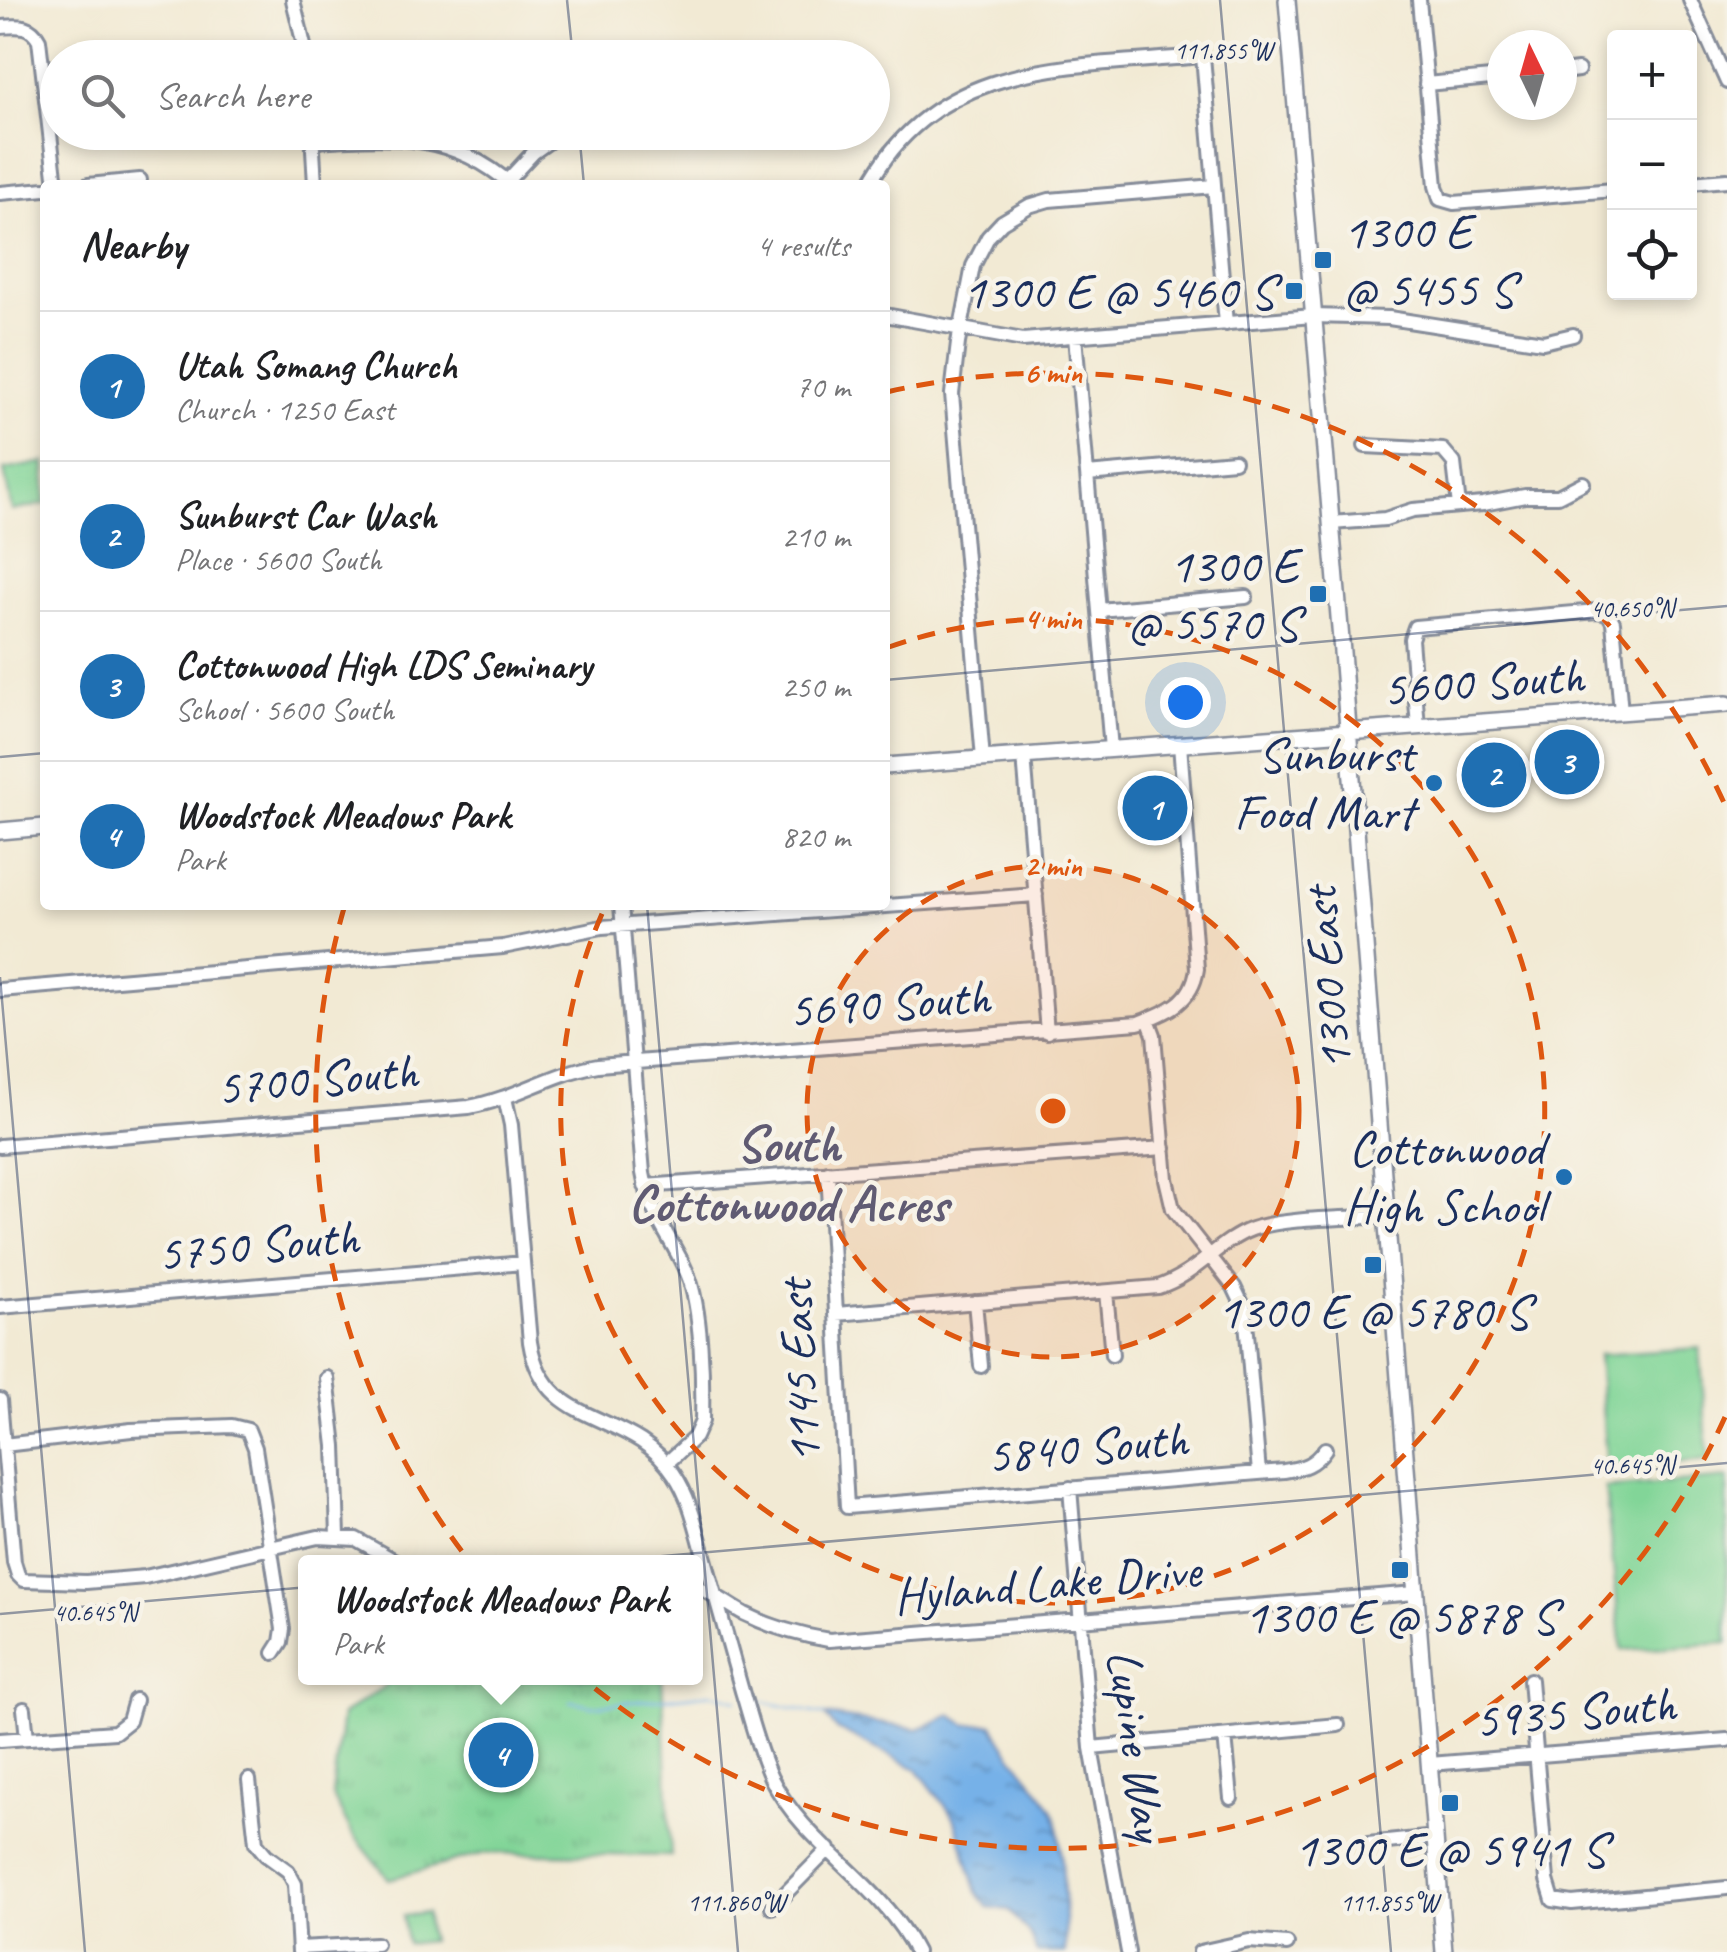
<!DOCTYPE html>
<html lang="en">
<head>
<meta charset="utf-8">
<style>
  body { margin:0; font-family:Caveat,sans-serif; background:#f6f6f6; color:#202124 }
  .controls { position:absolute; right:30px; top:30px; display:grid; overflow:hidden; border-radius:10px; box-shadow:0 5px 15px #0003 }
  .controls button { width:90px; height:90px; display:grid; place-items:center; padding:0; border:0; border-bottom:2px solid #e0e0e0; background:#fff; color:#202124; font:50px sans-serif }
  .compass { position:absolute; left:1487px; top:30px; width:90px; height:90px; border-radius:50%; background:#fff; box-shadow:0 5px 15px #0003; rotate:355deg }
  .you { position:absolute; left:1185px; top:702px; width:35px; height:35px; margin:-25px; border:8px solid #fff; border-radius:50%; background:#1a73e8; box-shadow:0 0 0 15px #1a73e833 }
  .badge { display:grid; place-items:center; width:65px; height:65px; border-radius:50%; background:#1f6fb2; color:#fff; font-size:32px; font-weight:700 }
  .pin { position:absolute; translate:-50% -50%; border:5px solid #fff; box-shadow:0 2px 10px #0006 }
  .popup { position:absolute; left:298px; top:1555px; width:405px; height:130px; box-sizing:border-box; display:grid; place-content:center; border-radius:10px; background:#fff; filter:drop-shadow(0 2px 8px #0005); font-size:32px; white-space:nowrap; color:#757577 }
  .popup b { font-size:38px; color:#202124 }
  .popup::after { content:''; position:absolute; left:50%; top:100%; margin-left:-20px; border:20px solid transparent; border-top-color:#fff }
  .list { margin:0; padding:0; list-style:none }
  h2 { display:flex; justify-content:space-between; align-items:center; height:130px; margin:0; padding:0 40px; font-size:42px }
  h2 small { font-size:32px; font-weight:400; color:#757577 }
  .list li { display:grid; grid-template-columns:65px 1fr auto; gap:30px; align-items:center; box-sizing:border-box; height:150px; padding:0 40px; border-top:2px solid #e0e0e0 }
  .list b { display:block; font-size:38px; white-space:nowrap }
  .list p { margin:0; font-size:32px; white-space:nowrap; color:#757577 }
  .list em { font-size:32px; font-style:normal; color:#757577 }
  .icon { flex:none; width:55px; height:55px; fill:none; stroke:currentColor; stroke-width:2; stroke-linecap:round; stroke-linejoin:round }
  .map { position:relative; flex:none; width:1727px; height:1952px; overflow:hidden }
  .search { position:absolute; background:#fff; box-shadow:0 5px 15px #0003; left:40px; top:40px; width:850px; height:110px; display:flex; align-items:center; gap:25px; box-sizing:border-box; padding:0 35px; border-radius:55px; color:#757577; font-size:38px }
  .panel { position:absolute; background:#fff; box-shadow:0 5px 15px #0003; left:40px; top:180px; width:850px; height:730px; border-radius:10px }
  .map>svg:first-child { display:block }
</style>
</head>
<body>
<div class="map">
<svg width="1727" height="1952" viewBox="0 0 1727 1952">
  <defs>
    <pattern id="park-tufts" width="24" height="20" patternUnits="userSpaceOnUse" patternTransform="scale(2.5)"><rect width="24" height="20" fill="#82d598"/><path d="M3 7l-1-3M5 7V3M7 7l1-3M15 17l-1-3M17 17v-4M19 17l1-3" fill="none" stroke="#70b785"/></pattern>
    <pattern id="water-ripples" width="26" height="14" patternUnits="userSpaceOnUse" patternTransform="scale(2.5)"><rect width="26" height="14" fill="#76b1e8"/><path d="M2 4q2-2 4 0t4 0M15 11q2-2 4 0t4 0" fill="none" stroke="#6090bf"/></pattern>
  </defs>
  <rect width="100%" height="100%" fill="#f7f3e8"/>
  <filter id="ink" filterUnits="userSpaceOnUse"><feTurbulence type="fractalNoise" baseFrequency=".01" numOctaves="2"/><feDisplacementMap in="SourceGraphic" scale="20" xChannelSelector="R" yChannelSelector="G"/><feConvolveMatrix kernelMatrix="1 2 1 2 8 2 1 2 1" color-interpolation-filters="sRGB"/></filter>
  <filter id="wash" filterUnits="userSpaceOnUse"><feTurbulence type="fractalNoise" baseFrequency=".0048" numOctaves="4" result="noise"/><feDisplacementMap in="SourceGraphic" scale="40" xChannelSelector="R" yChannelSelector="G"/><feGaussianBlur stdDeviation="2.25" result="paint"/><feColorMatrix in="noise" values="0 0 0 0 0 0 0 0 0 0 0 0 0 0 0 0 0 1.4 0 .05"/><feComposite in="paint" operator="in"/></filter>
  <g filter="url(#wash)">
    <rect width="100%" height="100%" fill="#f2ead4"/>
    <path fill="url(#park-tufts)" stroke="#4e827b" stroke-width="2.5" d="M 397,1678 L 662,1678 L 671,1856 L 485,1853 L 389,1879 L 352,1833 L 332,1795 L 342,1715 Z"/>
    <path fill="#82d598" stroke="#4e827b" stroke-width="2.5" d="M 45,462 L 45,504 L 12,511 L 4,470 Z
      M 1700,1348 L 1708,1460 L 1607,1468 L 1598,1355 Z
      M 1727,1478 L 1727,1643 L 1622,1650 L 1605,1488 Z
      M 426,1913 L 430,1941 L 407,1944 L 403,1916 Z"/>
    <path fill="url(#water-ripples)" stroke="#4870a3" stroke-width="2.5" d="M 824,1715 L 918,1729 L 951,1715 L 967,1725 L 993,1724 C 1007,1757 1037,1780 1054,1813 C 1063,1832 1066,1928 1065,1952 L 1036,1952 L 1032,1937 L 1009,1910 L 988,1907 L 977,1892 L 954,1817 L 917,1769 L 837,1729 Z"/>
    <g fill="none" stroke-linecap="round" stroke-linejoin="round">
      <path stroke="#76b1e8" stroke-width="2.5" d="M 756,1700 L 824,1715
        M 570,1701 L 594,1706 L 713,1693 L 737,1700"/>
    </g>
  </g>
  <g filter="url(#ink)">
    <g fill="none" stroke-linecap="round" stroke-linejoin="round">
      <defs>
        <path id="minor" d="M 293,0 L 307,58
          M 1419,0 L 1436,186 L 1440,199 L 1454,203 L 1614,190
          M 1690,0 L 1727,82
          M 0,27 C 17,26 30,23 39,40 L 56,185
          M 1562,72 L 1578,70
          M 1426,84 L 1502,77
          M 312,132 L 315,185
          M 313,141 C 391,137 448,130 512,185
          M 507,181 L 534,152 L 562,132
          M 1690,183 L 1727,180
          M 88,185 L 140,180
          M 869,185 C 938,57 1077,67 1203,56 L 1226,324
          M 0,193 L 45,189
          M 885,315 L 1023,340 L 1313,316 L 1389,318 L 1543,342 L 1573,335
          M 1075,336 L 1111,749
          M 1365,446 L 1443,450 L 1454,463 L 1459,506
          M 1087,474 L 1234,461
          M 1331,523 L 1385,519 L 1413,510 L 1483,504 L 1525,496 L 1558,496 L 1583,483
          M 1099,610 L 1246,597
          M 1418,727 L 1411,639 L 1415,627 L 1597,611 L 1608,613 L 1613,622 L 1621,712
          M 1024,756 L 1047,1032
          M 983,759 L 952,394 L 958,343 L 973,266 L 988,237 L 1002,222 L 1029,206 L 1049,200 L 1214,186
          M 621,905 L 643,1173 C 651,1219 670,1234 687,1273 C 702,1308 703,1382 702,1421 L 695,1437 L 667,1463
          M 0,990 L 503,947 L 602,927 L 1036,895
          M 1148,1019 L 1154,1035 L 1166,1179 L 1173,1209 L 1234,1287 L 1245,1310 L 1259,1473
          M 505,1098 L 511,1125 L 530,1342 C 544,1431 631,1407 674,1474 C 691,1499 697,1531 705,1559 C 717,1603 730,1647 742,1691 C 751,1720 758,1750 771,1778 C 805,1846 882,1883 916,1952
          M 0,1146 L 469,1107 C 514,1099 552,1073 598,1065 L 1138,1023 C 1167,1012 1192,1003 1197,969 L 1180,744
          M 828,1172 L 847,1507 L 1284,1471 C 1303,1468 1314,1465 1325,1449
          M 645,1186 L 1164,1148
          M 1106,1292 L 1112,1355
          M 975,1302 L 981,1366
          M 0,1307 L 523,1263
          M 836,1314 L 1158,1287 C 1198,1274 1217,1242 1252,1229 C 1286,1217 1349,1219 1386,1216
          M 327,1378 L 335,1446 L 338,1536
          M 0,1400 L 14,1562 L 18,1575 L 23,1580 L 86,1582 L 145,1577 L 318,1537 L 356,1539 L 397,1562
          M 4,1445 L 131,1430 L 232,1426 L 248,1430 L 255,1448 L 283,1629 L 281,1642 L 274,1653
          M 1070,1488 L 1091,1748 L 1128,1952
          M 696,1587 C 714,1593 728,1605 745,1614 C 771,1627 799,1635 829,1640 L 1416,1593
          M 1530,1680 L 1547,1880 L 1553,1900 L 1572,1903 L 1727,1888
          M 24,1709 L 27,1738
          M 1225,1736 L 1231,1798
          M 0,1740 L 115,1732 L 129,1721 L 135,1700
          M 1091,1748 L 1338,1725
          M 1430,1764 L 1727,1740
          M 249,1780 L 256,1843 L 266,1855 L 288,1871 L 295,1884 L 299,1952
          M 1368,1844 L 1435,1837
          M 772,1907 L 829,1849
          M 299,1948 L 376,1944
          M 1200,1952 L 1249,1941 L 1287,1944"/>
        <path id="major" d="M 1287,0 L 1343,664 L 1444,1952
          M 885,766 L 1727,704
          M 0,831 L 45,827"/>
      </defs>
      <use href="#minor" stroke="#868c99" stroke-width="18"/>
      <use href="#major" stroke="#868c99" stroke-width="20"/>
      <use href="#minor" stroke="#fff" stroke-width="12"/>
      <use href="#major" stroke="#fff" stroke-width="15"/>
    </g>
  </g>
  <path fill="none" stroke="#1b2f5e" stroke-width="2.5" stroke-opacity="0.45" d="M 567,0 L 573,58M 1220,0 L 1391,1952M 579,132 L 584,185M 885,680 L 1727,606M 0,757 L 45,753M 647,905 L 738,1952M 0,977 L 85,1952M 0,1614 L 1727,1463"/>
  <circle cx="1053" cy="1111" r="246" fill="#de5710" fill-opacity=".12"/>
  <g fill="none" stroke="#de5710" stroke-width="5" stroke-dasharray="18 12">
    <circle cx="1053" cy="1111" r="246"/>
    <path d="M889 647A492 492 0 1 1 605 907"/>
    <path d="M1725 1417A738 738 0 0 1 344 908M887 392A738 738 0 0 1 1725 805"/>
  </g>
  <g fill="#1f6fb2" stroke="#f7f3e8" stroke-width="4">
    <rect x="1313" y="250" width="20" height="20" rx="5"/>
    <rect x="1284" y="281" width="20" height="20" rx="5"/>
    <rect x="1308" y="584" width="20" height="20" rx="5"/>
    <circle cx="1434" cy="783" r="10"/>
    <circle cx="1564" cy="1177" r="10"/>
    <rect x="1363" y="1255" width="20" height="20" rx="5"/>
    <rect x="1390" y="1560" width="20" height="20" rx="5"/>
    <rect x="1440" y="1793" width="20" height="20" rx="5"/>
  </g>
  <g text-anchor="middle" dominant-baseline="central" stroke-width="9" stroke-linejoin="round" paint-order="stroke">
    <g font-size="50" fill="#1b2f5e" stroke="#f7f3e8" text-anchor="end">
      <text x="1343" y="231" text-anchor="start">1300 E<tspan x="1343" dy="58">@ 5455 S</tspan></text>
      <text x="1274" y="291">1300 E @ 5460 S</text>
      <text x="1298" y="565">1300 E<tspan x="1298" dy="58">@ 5570 S</tspan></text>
      <text x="1414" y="754">Sunburst<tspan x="1414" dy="58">Food Mart</tspan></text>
      <text x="1544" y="1148">Cottonwood<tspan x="1544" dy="58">High School</tspan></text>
      <text x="1373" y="1311" text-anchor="middle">1300 E @ 5780 S</text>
      <text x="1400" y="1616" text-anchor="middle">1300 E @ 5878 S</text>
      <text x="1450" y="1849" text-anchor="middle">1300 E @ 5941 S</text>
    </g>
    <g font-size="50" fill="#1b2f5e" stroke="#f7f3e8">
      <text transform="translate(1483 682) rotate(-4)">5600 South</text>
      <text transform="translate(1327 979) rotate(-95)">1300 East</text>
      <text transform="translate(889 1003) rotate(-4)">5690 South</text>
      <text transform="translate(317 1079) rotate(-5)">5700 South</text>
      <text transform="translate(258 1245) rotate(-5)">5750 South</text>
      <text transform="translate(799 1372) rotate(-93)">1145 East</text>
      <text transform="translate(1087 1447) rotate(-5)">5840 South</text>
      <text transform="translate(1047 1583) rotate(-5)">Hyland Lake Drive</text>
      <text transform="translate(1575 1712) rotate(-5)">5935 South</text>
      <text transform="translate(1137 1745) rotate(82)">Lupine Way</text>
    </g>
    <g font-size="52" font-weight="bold" fill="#605b73" stroke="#f7f3e8">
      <text x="788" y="1144">South<tspan x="788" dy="60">Cottonwood Acres</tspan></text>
    </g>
  </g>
  <g font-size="25" text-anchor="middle" fill="#1b2f5e" stroke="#f7f3e8" stroke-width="9" stroke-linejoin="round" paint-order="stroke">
    <text x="1223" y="59">111.855°W</text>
    <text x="1632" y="617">40.650°N</text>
    <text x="1632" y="1474">40.645°N</text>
    <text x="95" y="1621">40.645°N</text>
    <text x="736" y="1911">111.860°W</text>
    <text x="1389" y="1911">111.855°W</text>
  </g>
  <circle cx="1053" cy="1111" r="15" fill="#de5710" stroke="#f7f3e8" stroke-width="5"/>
  <g font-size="30" text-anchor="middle" font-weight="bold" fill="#de5710" stroke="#f7f3e8" stroke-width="9" stroke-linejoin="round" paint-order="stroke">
    <text x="1053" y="383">6 min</text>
    <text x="1053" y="629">4 min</text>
    <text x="1053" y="876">2 min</text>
  </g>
</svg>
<div class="controls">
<button>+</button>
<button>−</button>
<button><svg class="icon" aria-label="locate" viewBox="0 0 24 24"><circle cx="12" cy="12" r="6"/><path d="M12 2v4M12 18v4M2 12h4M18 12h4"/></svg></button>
</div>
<svg class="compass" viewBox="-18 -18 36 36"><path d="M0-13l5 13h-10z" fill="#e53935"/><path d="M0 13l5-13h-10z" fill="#757577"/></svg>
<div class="you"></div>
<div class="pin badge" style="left:1155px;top:808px">1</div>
<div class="pin badge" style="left:1494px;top:775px">2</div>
<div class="pin badge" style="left:1567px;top:762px">3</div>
<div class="pin badge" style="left:501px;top:1755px">4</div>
<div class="popup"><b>Woodstock Meadows Park</b>Park</div>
<div class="search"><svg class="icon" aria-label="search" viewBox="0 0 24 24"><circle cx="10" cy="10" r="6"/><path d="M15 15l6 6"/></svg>Search here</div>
<section class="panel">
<h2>Nearby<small>4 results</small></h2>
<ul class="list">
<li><span class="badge">1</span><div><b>Utah Somang Church</b><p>Church · 1250 East</p></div><em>70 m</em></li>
<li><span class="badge">2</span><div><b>Sunburst Car Wash</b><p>Place · 5600 South</p></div><em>210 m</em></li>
<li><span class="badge">3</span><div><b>Cottonwood High LDS Seminary</b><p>School · 5600 South</p></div><em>250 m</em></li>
<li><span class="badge">4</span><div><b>Woodstock Meadows Park</b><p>Park</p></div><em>820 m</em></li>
</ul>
</section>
</div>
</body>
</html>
